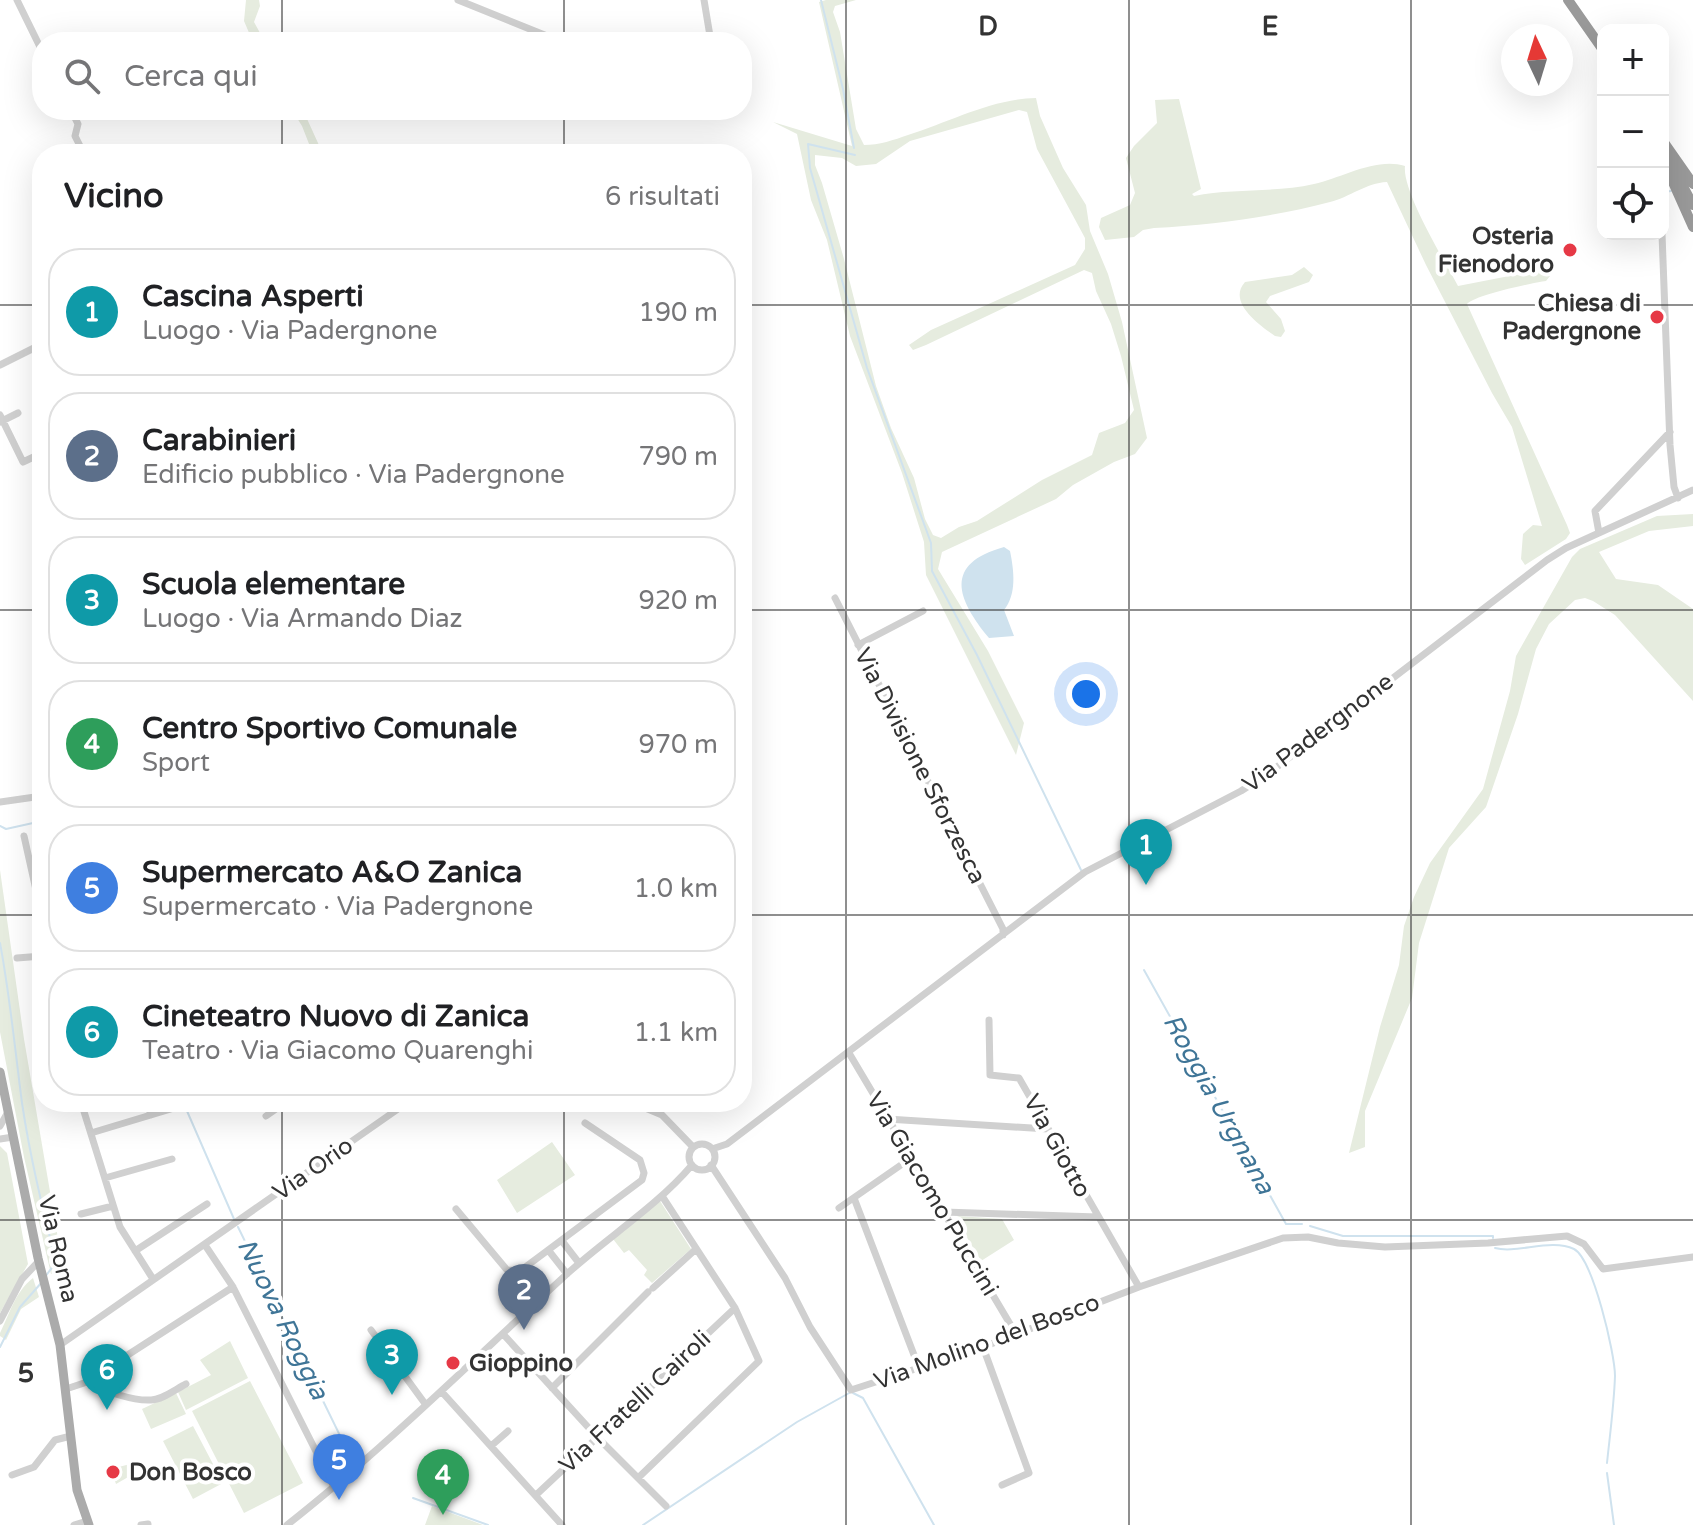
<!DOCTYPE html>
<html lang="it">
<head>
<meta charset="utf-8">
<style>
  body { margin:0; font-family:"Varela Round",sans-serif; background:#f2f2f2; color:#202124 }
  .controls { position:absolute; right:24px; top:24px; display:grid; overflow:hidden; border-radius:16px; box-shadow:0 8px 32px #0002 }
  .controls button { width:72px; height:72px; display:grid; place-items:center; padding:0; border:0; border-bottom:2px solid #e0e0e0; background:#fff; color:#202124; font:40px sans-serif }
  .compass { position:absolute; left:1501px; top:24px; width:72px; height:72px; border-radius:50%; background:#fff; box-shadow:0 8px 32px #0002; rotate:356deg }
  .you { position:absolute; left:1086px; top:694px; width:28px; height:28px; margin:-20px; border:6px solid #fff; border-radius:50%; background:#1a73e8; box-shadow:0 0 0 12px #1a73e833 }
  .badge { display:grid; place-items:center; width:52px; height:52px; border-radius:50%; background:#ea580c; color:#fff; font-size:26px; font-weight:700 }
  .pin { position:absolute; translate:-50% -66px; filter:drop-shadow(0 2px 4px #0008) }
  .pin::after { content:''; position:absolute; top:42px; width:28px; height:24px; background:inherit; clip-path:polygon(0 0,100% 0,50% 100%) }
  .list { margin:0; padding:0; list-style:none }
  h2 { display:flex; justify-content:space-between; align-items:center; height:104px; margin:0; padding:0 32px; font-size:34px }
  h2 small { font-size:26px; font-weight:400; color:#757577 }
  .list li { display:grid; grid-template-columns:52px 1fr auto; gap:24px; align-items:center; box-sizing:border-box; height:128px; margin:0 16px 16px; padding:0 16px; border:2px solid #e0e0e0; border-radius:32px }
  .list b { display:block; font-size:30px; white-space:nowrap }
  .list p { margin:0; font-size:26px; white-space:nowrap; color:#757577 }
  .list em { font-size:26px; font-style:normal; color:#757577 }
  .icon { flex:none; width:44px; height:44px; fill:none; stroke:currentColor; stroke-width:2; stroke-linecap:round; stroke-linejoin:round }
  .map { position:relative; flex:none; width:1693px; height:1525px; overflow:hidden }
  .search { position:absolute; background:#fff; box-shadow:0 8px 32px #0002; left:32px; top:32px; width:720px; height:88px; display:flex; align-items:center; gap:20px; box-sizing:border-box; padding:0 28px; border-radius:32px; color:#757577; font-size:30px }
  .panel { position:absolute; background:#fff; box-shadow:0 8px 32px #0002; left:32px; top:144px; width:720px; height:968px; border-radius:32px }
  .map>svg:first-child { display:block }
</style>
</head>
<body>
<div class="map">
<svg width="1693" height="1525" viewBox="0 0 1693 1525">
  <rect width="100%" height="100%" fill="#fff"/>
  <path fill="#e6ecdf" fill-rule="evenodd" d="M 246,0 L 259,0 L 260,6 L 254,22 L 265,42 L 253,42 L 244,21 Z
    M 826,0 L 856,0 L 835,6 L 833,12 L 840,32 L 856,129 L 864,145 C 879,145 894,140 908,135 C 950,122 991,99 1036,98 L 1040,116 L 1063,168 L 1086,205 L 1090,231 L 1108,274 L 1122,322 L 1147,438 L 1135,454 L 1114,462 L 1073,485 L 1056,499 L 942,552 L 938,569 L 988,651 L 1024,723 L 1016,755 L 926,575 L 924,542 L 902,473 L 850,336 L 827,240 L 811,200 L 797,134 L 773,122 L 852,146 L 819,2 ZM 1019,110 L 1027,112 L 1037,149 L 1085,238 L 1085,249 L 1075,265 L 931,330 L 909,345 L 913,350 L 926,345 L 1084,270 L 1092,273 L 1096,291 L 1111,324 L 1121,356 L 1134,410 L 1125,423 L 1099,433 L 1092,455 L 1042,480 L 977,521 L 959,527 L 941,538 L 933,535 L 925,519 L 914,478 L 891,428 L 876,386 L 844,259 L 822,183 L 815,165 L 815,155 L 842,158 L 856,166 L 876,164 L 910,141 Z
    M 1179,99 L 1201,189 L 1192,194 L 1194,196 C 1233,188 1275,193 1314,184 C 1342,178 1376,157 1405,166 C 1402,192 1445,261 1458,286 L 1550,268 L 1550,276 L 1546,281 C 1532,283 1475,295 1467,304 L 1567,525 L 1570,533 L 1566,539 L 1525,565 L 1521,559 L 1523,534 L 1533,525 L 1542,526 L 1512,427 L 1492,393 L 1426,265 L 1387,182 C 1366,183 1350,197 1330,202 C 1272,217 1214,225 1154,228 L 1143,230 L 1134,237 L 1105,240 L 1099,227 L 1101,218 L 1130,205 L 1135,193 L 1126,158 L 1134,146 L 1157,123 L 1155,100 Z
    M 292,110 L 303,110 L 323,154 L 313,154 L 302,126 Z
    M 1304,267 L 1313,275 L 1309,282 L 1270,296 L 1266,302 L 1281,319 L 1285,331 L 1281,337 L 1275,336 C 1259,325 1227,302 1245,282 L 1292,275 Z
    M 1693,514 L 1693,526 L 1649,531 L 1599,552 L 1616,579 L 1658,585 L 1693,609 L 1693,701 L 1615,615 L 1593,601 L 1585,598 L 1575,600 L 1549,624 L 1536,649 L 1518,714 L 1486,807 L 1449,848 L 1419,943 L 1412,998 L 1365,1111 L 1365,1147 L 1349,1153 L 1380,1027 L 1399,965 L 1404,926 L 1414,897 L 1430,863 L 1483,789 L 1510,691 L 1516,656 L 1572,557 L 1580,549 L 1657,516 Z
    M 0,870 L 24,1039 L 63,1268 L 51,1274 L 24,1157 L 0,1032 Z
    M 552,1142 L 575,1175 L 517,1213 L 497,1180 Z
    M 0,1146 L 7,1153 L 28,1264 L 0,1313 Z
    M 660,1201 L 691,1249 L 652,1283 L 644,1275 L 647,1270 L 629,1250 L 624,1253 L 613,1239 Z
    M 958,1216 L 1002,1219 L 1014,1240 L 981,1261 L 956,1219 Z
    M 33,1278 L 39,1297 L 21,1309 L 6,1340 L 0,1336 L 0,1333 C 10,1313 15,1292 33,1278 Z
    M 230,1341 L 248,1378 L 186,1410 L 178,1392 L 211,1375 L 200,1360 Z
    M 250,1381 L 303,1483 L 244,1513 L 192,1411 Z
    M 176,1393 L 186,1414 L 151,1429 L 142,1409 Z
    M 193,1426 L 223,1483 L 193,1499 L 163,1441 Z
    M 134,1463 L 137,1472 L 116,1484 L 111,1469 Z
    M 432,1506 L 483,1525 L 425,1525 Z"/>
  <path fill="#cfe2ee" d="M 1004,547 L 1010,551 C 1014,571 1017,594 1004,610 L 1014,636 L 989,638 C 957,599 943,564 1004,547 Z"/>
  <g fill="none" stroke-linecap="round" stroke-linejoin="round">
    <path stroke="#cfe2ee" stroke-width="2" d="M 821,0 L 843,89 L 854,148
      M 855,155 L 808,144 L 810,168 L 867,368 L 931,543 L 932,571 L 977,655 L 1081,870
      M 1665,232 L 1664,192 L 1671,191
      M 0,826 L 6,829 L 42,821
      M 0,943 C 10,996 15,1050 22,1103 C 30,1157 43,1210 56,1262 L 45,1277
      M 1144,970 L 1286,1224 L 1302,1224
      M 187,1111 L 234,1219
      M 1310,1226 L 1343,1236 L 1493,1236 L 1493,1238
      M 238,1227 L 349,1454
      M 1495,1248 C 1517,1254 1551,1238 1574,1249 C 1593,1259 1615,1354 1615,1376 C 1614,1405 1610,1434 1607,1463
      M 0,1347 L 20,1307 L 42,1282
      M 853,1393 L 863,1398 L 934,1525
      M 1607,1473 L 1614,1525
      M 413,1498 L 488,1525
      M 643,1525 L 797,1422 L 851,1392"/>
    <path stroke="#d0d0d0" stroke-width="7" d="M 17,0 L 42,51
      M 458,0 L 562,42
      M 704,0 L 711,42
      M 71,110 L 78,124 L 75,136 L 84,154
      M 721,110 L 723,110
      M 1662,234 L 1670,445 L 1674,487 L 1678,498
      M 0,365 L 42,344
      M 0,415 L 23,462 L 42,453
      M 0,422 L 18,413
      M 1599,533 L 1595,511 L 1670,432
      M 835,598 L 1003,929 L 1003,935
      M 858,645 L 923,611
      M 0,802 L 42,796
      M 24,836 L 42,917
      M 42,957 L 39,966 L 42,975
      M 17,958 L 42,956
      M 989,1020 L 990,1075 L 1019,1078 L 1139,1287
      M 849,1053 L 1016,1334
      M 81,1102 L 120,1227 L 153,1279
      M 147,1102 L 151,1115
      M 631,1102 L 662,1115 L 693,1147
      M 266,1116 L 286,1102
      M 887,1119 L 1048,1129
      M 0,1126 L 8,1112
      M 91,1133 L 194,1102
      M 0,1139 L 13,1137
      M689 1157a13 13 0 1 1 26 0a13 13 0 1 1-26 0Z
      M 712,1149 L 727,1144 L 1085,872 L 1241,791 L 1269,773 L 1547,560 L 1566,548 L 1693,490
      M 711,1165 L 785,1278 L 810,1327 L 851,1390 L 983,1347 L 1139,1287 L 1283,1238 L 1308,1237 L 1338,1243 L 1385,1247 L 1488,1243 L 1567,1236 L 1584,1244 L 1603,1269 L 1693,1257
      M 105,1178 L 172,1159
      M 854,1198 L 919,1368
      M 839,1208 L 911,1158
      M 456,1209 L 507,1270 L 520,1271 L 642,1180 L 644,1173 L 640,1160 L 585,1123
      M 944,1212 L 1097,1217
      M 81,1214 L 113,1206
      M 562,1241 L 579,1263
      M 205,1245 L 233,1287 L 334,1487
      M 135,1251 L 207,1204
      M 549,1251 L 567,1274
      M 653,1288 L 696,1249
      M 0,1321 L 22,1279 L 39,1261
      M 371,1330 L 426,1405
      M 503,1334 L 598,1438 L 666,1506
      M 60,1345 L 408,1102
      M 983,1347 L 1029,1473 L 1002,1485
      M 90,1381 C 101,1392 136,1401 151,1400 C 162,1400 176,1389 186,1384
      M 552,1388 L 648,1292
      M 66,1389 L 90,1381 L 96,1370 L 123,1358 L 233,1287
      M 441,1391 L 562,1525
      M 491,1446 L 508,1431
      M 12,1475 L 34,1467 L 55,1440 L 71,1436
      M 638,1478 L 759,1361 L 735,1308 L 662,1196
      M 536,1495 L 735,1308
      M 74,1525 L 87,1521
      M 141,1525 L 148,1524
      M 287,1525 C 386,1447 475,1358 568,1273 C 609,1236 656,1207 692,1165"/>
    <path stroke="#ababab" stroke-width="9" d="M 0,1072 L 38,1258 L 60,1345 L 77,1490 L 89,1525"/>
    <path stroke="#9a9a9a" stroke-width="10" d="M 1568,0 L 1603,50
      M 1663,141 L 1693,184
      M 1663,149 L 1693,205
      M 1663,160 L 1693,227"/>
  </g>
  <path fill="none" stroke="#333" stroke-width="2" stroke-opacity="0.55" d="M 282,0 L 282,42M 564,0 L 564,42M 846,0 L 846,1525M 1129,0 L 1129,1525M 1411,0 L 1411,1525M 282,110 L 282,154M 564,110 L 564,154M 0,305 L 42,305M 742,305 L 1693,305M 0,610 L 42,610M 742,610 L 1693,610M 0,915 L 42,915M 742,915 L 1693,915M 282,1102 L 282,1525M 564,1102 L 564,1525M 0,1220 L 1693,1220"/>
  <g fill="#e63946" stroke="#fff" stroke-width="3">
    <circle cx="1570" cy="250" r="8"/>
    <circle cx="1657" cy="317" r="8"/>
    <circle cx="453" cy="1363" r="8"/>
    <circle cx="113" cy="1472" r="8"/>
  </g>
  <g text-anchor="middle" dominant-baseline="central" stroke-width="8" stroke-linejoin="round" paint-order="stroke">
    <g font-size="24" font-weight="bold" fill="#333" stroke="#fff" text-anchor="end">
      <text x="1554" y="236">Osteria<tspan x="1554" dy="28">Fienodoro</tspan></text>
      <text x="1641" y="303">Chiesa di<tspan x="1641" dy="28">Padergnone</tspan></text>
      <text x="469" y="1363" text-anchor="start">Gioppino</text>
      <text x="129" y="1472" text-anchor="start">Don Bosco</text>
    </g>
    <g font-size="24" fill="#333" stroke="#fff">
      <text transform="translate(1318 733) rotate(-37)">Via Padergnone</text>
      <text transform="translate(920 766) rotate(63)">Via Divisione Sforzesca</text>
      <text transform="translate(1057 1146) rotate(61)">Via Giotto</text>
      <text transform="translate(313 1169) rotate(-35)">Via Orio</text>
      <text transform="translate(932 1194) rotate(59)">Via Giacomo Puccini</text>
      <text transform="translate(58 1249) rotate(77)">Via Roma</text>
      <text transform="translate(987 1342) rotate(-20)">Via Molino del Bosco</text>
      <text transform="translate(635 1402) rotate(-43)">Via Fratelli Cairoli</text>
    </g>
    <g font-size="26" font-style="italic" fill="#3f7597" stroke="#fff">
      <text transform="translate(1219 1104) rotate(61)">Roggia Urgnana</text>
      <text transform="translate(283 1319) rotate(64)">Nuova Roggia</text>
    </g>
  </g>
  <g font-size="26" text-anchor="middle" font-weight="bold" fill="#333" stroke="#fff" stroke-width="8" stroke-linejoin="round" paint-order="stroke">
    <text x="988" y="35">D</text>
    <text x="1270" y="35">E</text>
    <text x="26" y="1382">5</text>
  </g>
</svg>
<div class="controls">
<button>+</button>
<button>−</button>
<button><svg class="icon" aria-label="locate" viewBox="0 0 24 24"><circle cx="12" cy="12" r="6"/><path d="M12 2v4M12 18v4M2 12h4M18 12h4"/></svg></button>
</div>
<svg class="compass" viewBox="-18 -18 36 36"><path d="M0-13l5 13h-10z" fill="#e53935"/><path d="M0 13l5-13h-10z" fill="#757577"/></svg>
<div class="you"></div>
<div class="pin badge" style="left:1146px;top:885px;background:#0f9aa8">1</div>
<div class="pin badge" style="left:524px;top:1330px;background:#5c6f8a">2</div>
<div class="pin badge" style="left:392px;top:1395px;background:#0f9aa8">3</div>
<div class="pin badge" style="left:443px;top:1515px;background:#2e9e5b">4</div>
<div class="pin badge" style="left:339px;top:1500px;background:#3f7fe0">5</div>
<div class="pin badge" style="left:107px;top:1410px;background:#0f9aa8">6</div>
<div class="search"><svg class="icon" aria-label="search" viewBox="0 0 24 24"><circle cx="10" cy="10" r="6"/><path d="M15 15l6 6"/></svg>Cerca qui</div>
<section class="panel">
<h2>Vicino<small>6 risultati</small></h2>
<ul class="list">
<li><span class="badge" style="background:#0f9aa8">1</span><div><b>Cascina Asperti</b><p>Luogo · Via Padergnone</p></div><em>190 m</em></li>
<li><span class="badge" style="background:#5c6f8a">2</span><div><b>Carabinieri</b><p>Edificio pubblico · Via Padergnone</p></div><em>790 m</em></li>
<li><span class="badge" style="background:#0f9aa8">3</span><div><b>Scuola elementare</b><p>Luogo · Via Armando Diaz</p></div><em>920 m</em></li>
<li><span class="badge" style="background:#2e9e5b">4</span><div><b>Centro Sportivo Comunale</b><p>Sport</p></div><em>970 m</em></li>
<li><span class="badge" style="background:#3f7fe0">5</span><div><b>Supermercato A&amp;O Zanica</b><p>Supermercato · Via Padergnone</p></div><em>1.0 km</em></li>
<li><span class="badge" style="background:#0f9aa8">6</span><div><b>Cineteatro Nuovo di Zanica</b><p>Teatro · Via Giacomo Quarenghi</p></div><em>1.1 km</em></li>
</ul>
</section>
</div>
</body>
</html>
